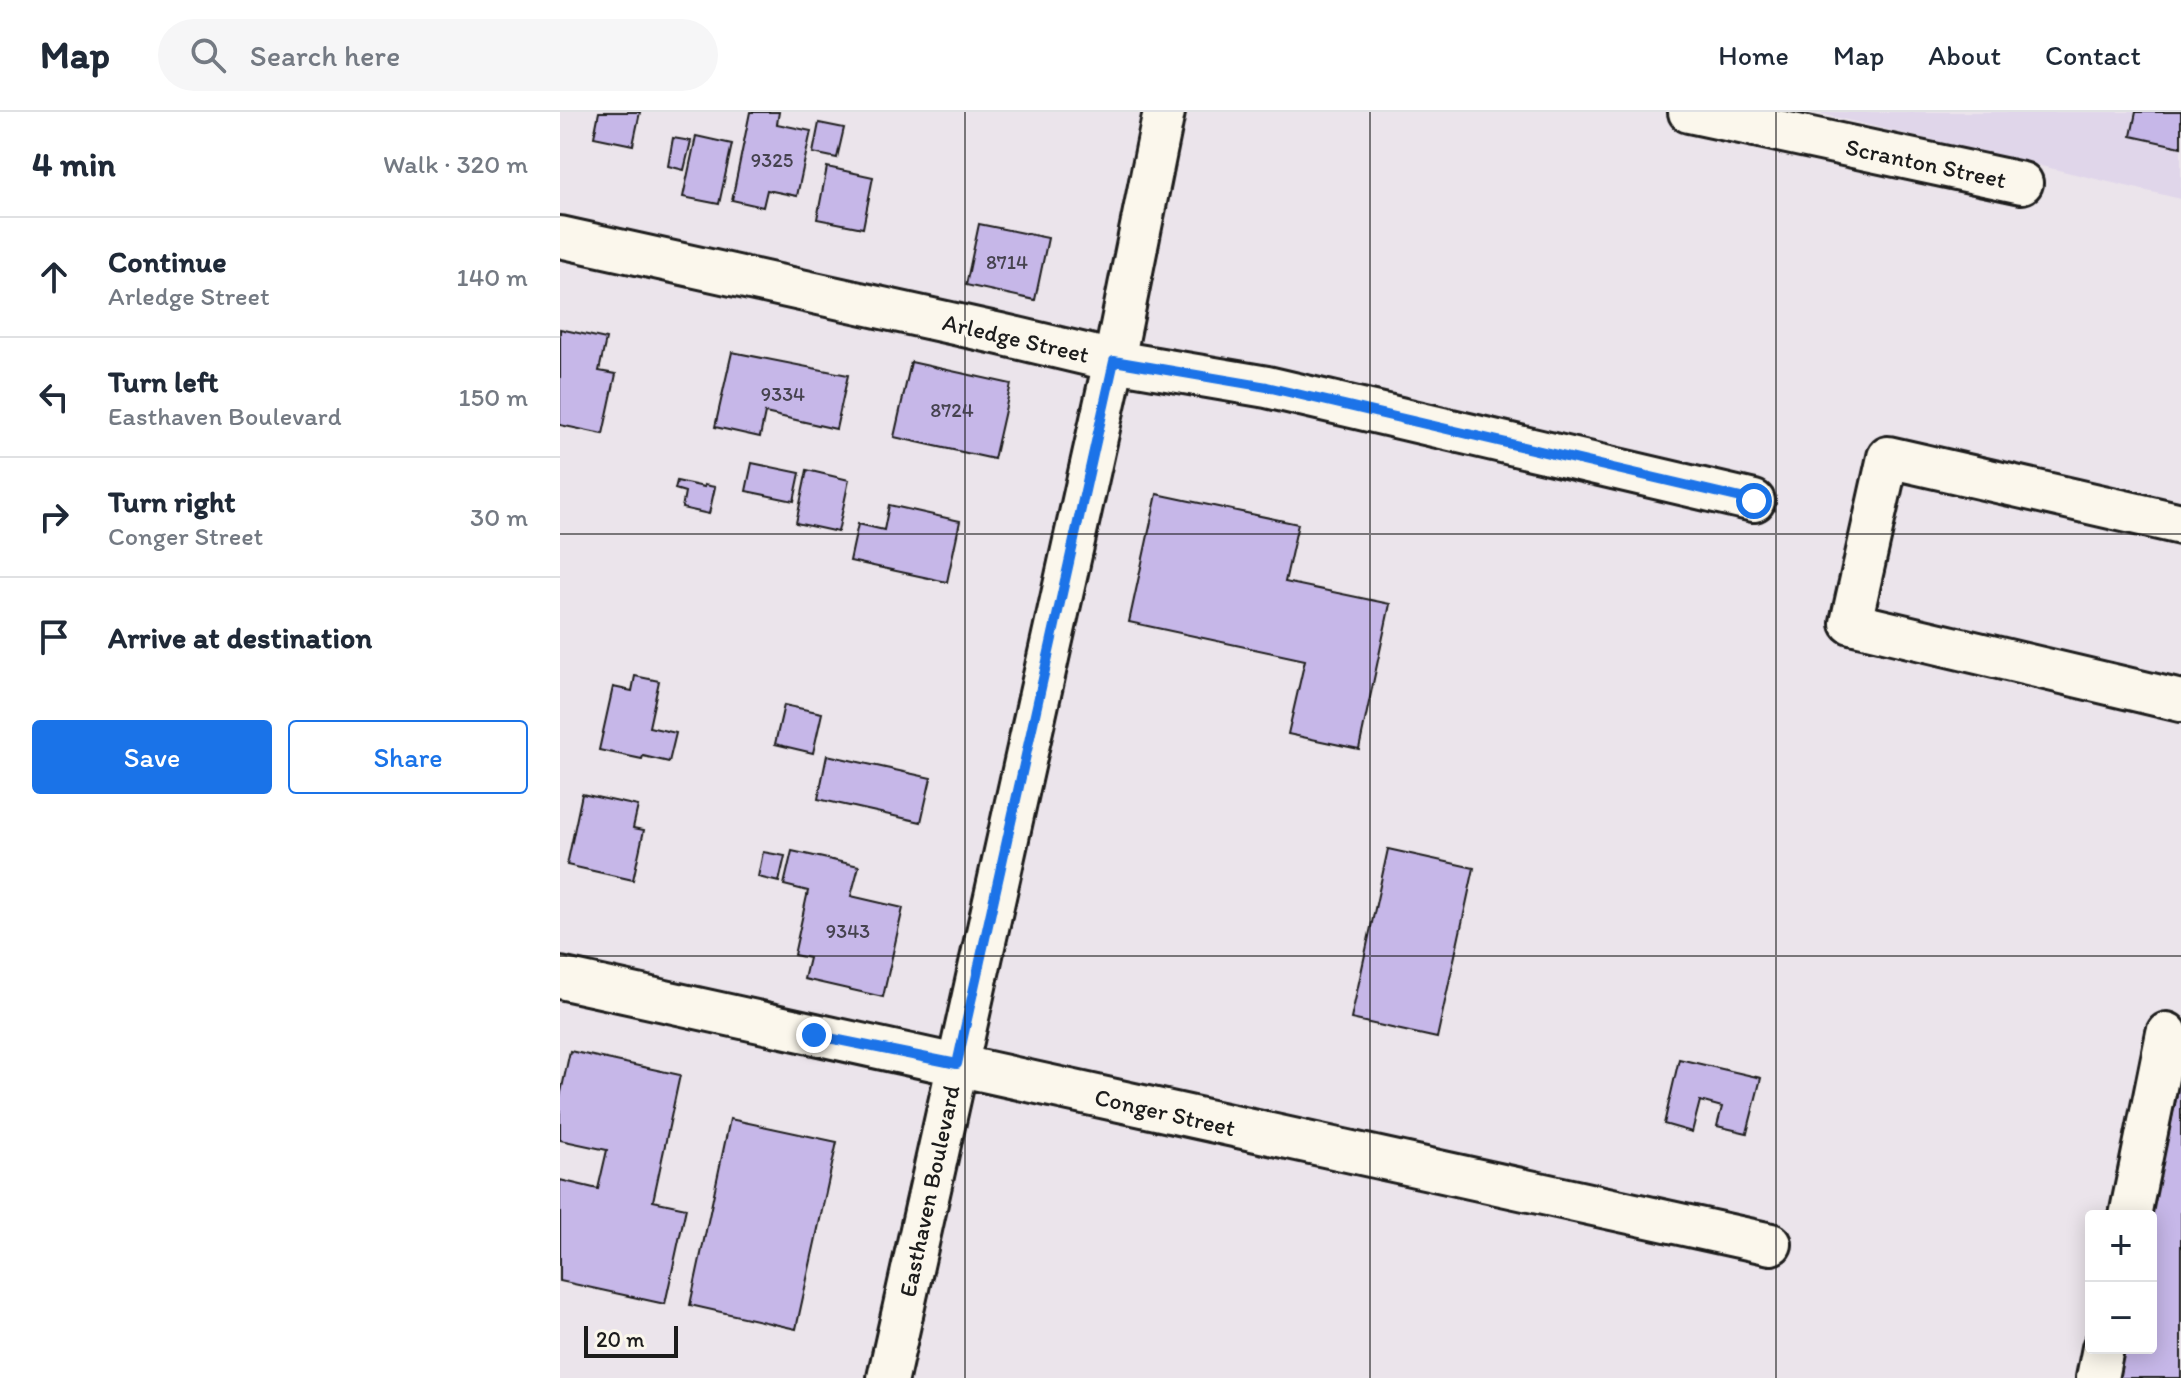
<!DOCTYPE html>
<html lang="en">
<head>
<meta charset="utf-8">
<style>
  body { margin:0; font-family:Itim,sans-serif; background:#f6f6f7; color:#1f2937 }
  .controls { position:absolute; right:24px; bottom:24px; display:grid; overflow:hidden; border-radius:8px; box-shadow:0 4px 20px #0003 }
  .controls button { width:72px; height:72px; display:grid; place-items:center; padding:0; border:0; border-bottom:2px solid #e0e1e3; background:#fff; color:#1f2937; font:40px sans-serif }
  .scale { position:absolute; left:24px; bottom:20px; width:94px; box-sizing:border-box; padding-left:8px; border:4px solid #1c1c1c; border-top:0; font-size:22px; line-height:28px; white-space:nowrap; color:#1c1c1c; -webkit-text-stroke:6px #fbf7ec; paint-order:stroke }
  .stop { position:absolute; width:24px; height:24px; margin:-18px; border:6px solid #1a73e8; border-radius:50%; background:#fff }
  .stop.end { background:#1a73e8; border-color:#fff; box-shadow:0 2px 8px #0008 }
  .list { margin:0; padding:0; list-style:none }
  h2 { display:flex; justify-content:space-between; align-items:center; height:104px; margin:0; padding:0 32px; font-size:34px }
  h2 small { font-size:26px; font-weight:400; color:#747a83 }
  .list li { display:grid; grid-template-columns:52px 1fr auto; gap:24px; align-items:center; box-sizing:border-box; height:120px; padding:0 32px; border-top:2px solid #e0e1e3 }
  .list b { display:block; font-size:30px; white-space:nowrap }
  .list p { margin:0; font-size:26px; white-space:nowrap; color:#747a83 }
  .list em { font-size:26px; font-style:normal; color:#747a83 }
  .actions { display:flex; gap:16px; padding:24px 32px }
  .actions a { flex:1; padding:18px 0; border:2px solid #1a73e8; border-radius:8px; text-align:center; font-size:28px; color:#1a73e8 }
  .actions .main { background:#1a73e8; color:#fff }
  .icon { flex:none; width:44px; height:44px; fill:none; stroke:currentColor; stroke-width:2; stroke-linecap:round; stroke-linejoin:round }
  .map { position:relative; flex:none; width:1621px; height:1266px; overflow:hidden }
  header { display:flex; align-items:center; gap:48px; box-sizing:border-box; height:112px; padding:0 40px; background:#fff; border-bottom:2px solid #e0e1e3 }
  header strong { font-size:38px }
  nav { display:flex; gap:44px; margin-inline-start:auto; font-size:28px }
  .search { width:560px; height:72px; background:#f6f6f7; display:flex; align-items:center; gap:20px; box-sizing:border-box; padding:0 28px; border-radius:44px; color:#747a83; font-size:30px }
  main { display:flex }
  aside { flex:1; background:#fff }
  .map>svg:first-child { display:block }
</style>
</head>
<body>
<header>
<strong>Map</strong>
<div class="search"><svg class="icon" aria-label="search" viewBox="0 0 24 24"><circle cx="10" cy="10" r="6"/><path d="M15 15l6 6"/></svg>Search here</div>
<nav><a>Home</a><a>Map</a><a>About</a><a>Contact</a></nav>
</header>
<main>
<aside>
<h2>4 min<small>Walk · 320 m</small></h2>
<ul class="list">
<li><svg class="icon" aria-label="ahead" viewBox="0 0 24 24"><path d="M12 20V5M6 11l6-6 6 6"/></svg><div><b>Continue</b><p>Arledge Street</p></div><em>140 m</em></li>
<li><svg class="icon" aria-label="left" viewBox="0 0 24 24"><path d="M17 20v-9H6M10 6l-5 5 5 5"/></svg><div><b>Turn left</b><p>Easthaven Boulevard</p></div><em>150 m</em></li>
<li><svg class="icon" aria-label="right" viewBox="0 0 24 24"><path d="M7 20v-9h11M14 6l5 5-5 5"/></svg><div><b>Turn right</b><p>Conger Street</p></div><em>30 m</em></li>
<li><svg class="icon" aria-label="arrive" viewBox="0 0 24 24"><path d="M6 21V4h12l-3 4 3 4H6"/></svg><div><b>Arrive at destination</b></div></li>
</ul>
<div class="actions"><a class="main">Save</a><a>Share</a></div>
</aside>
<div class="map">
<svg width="1621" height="1266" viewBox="0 0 1621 1266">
  <rect width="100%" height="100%" fill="#ebe4eb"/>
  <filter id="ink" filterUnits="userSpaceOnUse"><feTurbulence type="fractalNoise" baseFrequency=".0125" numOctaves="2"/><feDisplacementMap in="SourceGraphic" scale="16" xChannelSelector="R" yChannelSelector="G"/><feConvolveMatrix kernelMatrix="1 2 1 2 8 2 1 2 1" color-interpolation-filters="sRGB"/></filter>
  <g filter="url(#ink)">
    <path fill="#e0d6ea" d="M 1253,0 L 1621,0 L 1621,87 Z"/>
    <path fill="#c6b7e8" stroke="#1c1c1c" stroke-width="2" d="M 39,0 L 80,0 L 73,33 L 34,25 Z
      M 190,0 L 219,0 L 217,12 L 251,19 L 237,84 L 207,78 L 203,95 L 172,88 Z
      M 1576,0 L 1621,0 L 1621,35 L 1571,24 Z
      M 259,11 L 284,16 L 277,46 L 253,41 Z
      M 136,24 L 172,32 L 159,92 L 123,85 Z
      M 113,26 L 131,29 L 124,58 L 108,54 Z
      M 267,55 L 313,65 L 303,116 L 257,107 Z
      M 419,112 L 488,126 L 475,188 L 406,173 Z
      M 0,217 L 46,227 L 39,259 L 56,262 L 43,322 L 0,313 Z
      M 172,240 L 288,263 L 276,317 L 205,301 L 200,325 L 155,315 Z
      M 351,250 L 451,272 L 434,347 L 334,325 Z
      M 192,351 L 240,361 L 234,389 L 186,379 Z
      M 247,358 L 289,368 L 278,420 L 236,411 Z
      M 117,369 L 144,375 L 144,373 L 155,375 L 149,402 L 122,396 L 125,380 L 115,377 Z
      M 597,382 L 738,412 L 725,470 L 830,492 L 799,637 L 728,622 L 745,548 L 569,510 Z
      M 329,393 L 400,409 L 387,470 L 290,449 L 298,412 L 324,418 Z
      M 75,564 L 99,569 L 89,615 L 116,621 L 109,650 L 83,644 L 82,647 L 39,638 L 53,575 L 72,579 Z
      M 224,593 L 262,601 L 253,641 L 215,632 Z
      M 267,643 L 371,666 L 361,710 L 258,687 Z
      M 22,682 L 78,694 L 73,716 L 84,718 L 73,768 L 7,753 Z
      M 828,737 L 914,756 L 877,926 L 791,907 Z
      M 232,739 L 299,754 L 291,784 L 343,796 L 323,885 L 244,867 L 249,846 L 234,843 L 248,779 L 224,773 Z
      M 203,740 L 225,744 L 219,770 L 198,765 Z
      M 10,939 L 120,963 L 93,1089 L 126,1096 L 105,1192 L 0,1169 L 0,1068 L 38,1077 L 47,1038 L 0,1028 L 0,985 Z
      M 1119,947 L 1201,966 L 1187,1021 L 1157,1014 L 1162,995 L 1140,989 L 1132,1020 L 1104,1012 Z
      M 1619,972 L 1621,972 L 1621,1266 L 1557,1266 L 1563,1236 L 1591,1236 L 1591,1105 Z
      M 170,1007 L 277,1030 L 236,1217 L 130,1193 Z"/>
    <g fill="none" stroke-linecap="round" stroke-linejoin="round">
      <defs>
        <path id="minor" d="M 1129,0 L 1462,71
          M 0,125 L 440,222 L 554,249 L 707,275 L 1194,389
          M 1621,412 L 1328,345 L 1291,511 L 1621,589
          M 0,866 L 1211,1132
          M 1570,1104 L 1607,921
          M 328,1266 L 554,249 L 604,0
          M 1537,1266 L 1543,1236"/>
      </defs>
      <use href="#minor" stroke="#1c1c1c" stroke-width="46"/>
      <use href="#minor" stroke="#fbf7ec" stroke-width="40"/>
    </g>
  </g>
  <g fill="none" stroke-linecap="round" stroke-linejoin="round" filter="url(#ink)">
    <path stroke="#1a73e8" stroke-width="10" d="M 254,923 L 397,952 L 554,249 L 707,275 L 1194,389"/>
  </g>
  <path fill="none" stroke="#1c1c1c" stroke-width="2" stroke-opacity="0.55" d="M 405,0 L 405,1266M 810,0 L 810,1266M 1216,0 L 1216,1266M 0,422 L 1621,422M 0,844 L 1621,844"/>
  <g text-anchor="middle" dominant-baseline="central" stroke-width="7" stroke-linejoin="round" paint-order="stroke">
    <g font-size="20" fill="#46434f">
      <text x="212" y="48">9325</text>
      <text x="447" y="150">8714</text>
      <text x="223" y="282">9334</text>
      <text x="392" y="298">8724</text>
      <text x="288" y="819">9343</text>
    </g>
    <g font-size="24" fill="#1c1c1c" stroke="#fbf7ec">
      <text transform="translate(1366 51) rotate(12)">Scranton Street</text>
      <text transform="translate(456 226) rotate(13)">Arledge Street</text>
      <text transform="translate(605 1000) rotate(13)">Conger Street</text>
      <text transform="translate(369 1079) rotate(-78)">Easthaven Boulevard</text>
    </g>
  </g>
</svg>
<div class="controls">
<button>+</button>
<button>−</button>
</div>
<div class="scale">20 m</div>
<div class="stop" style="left:1194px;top:389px"></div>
<div class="stop end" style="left:254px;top:923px"></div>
</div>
</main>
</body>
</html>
